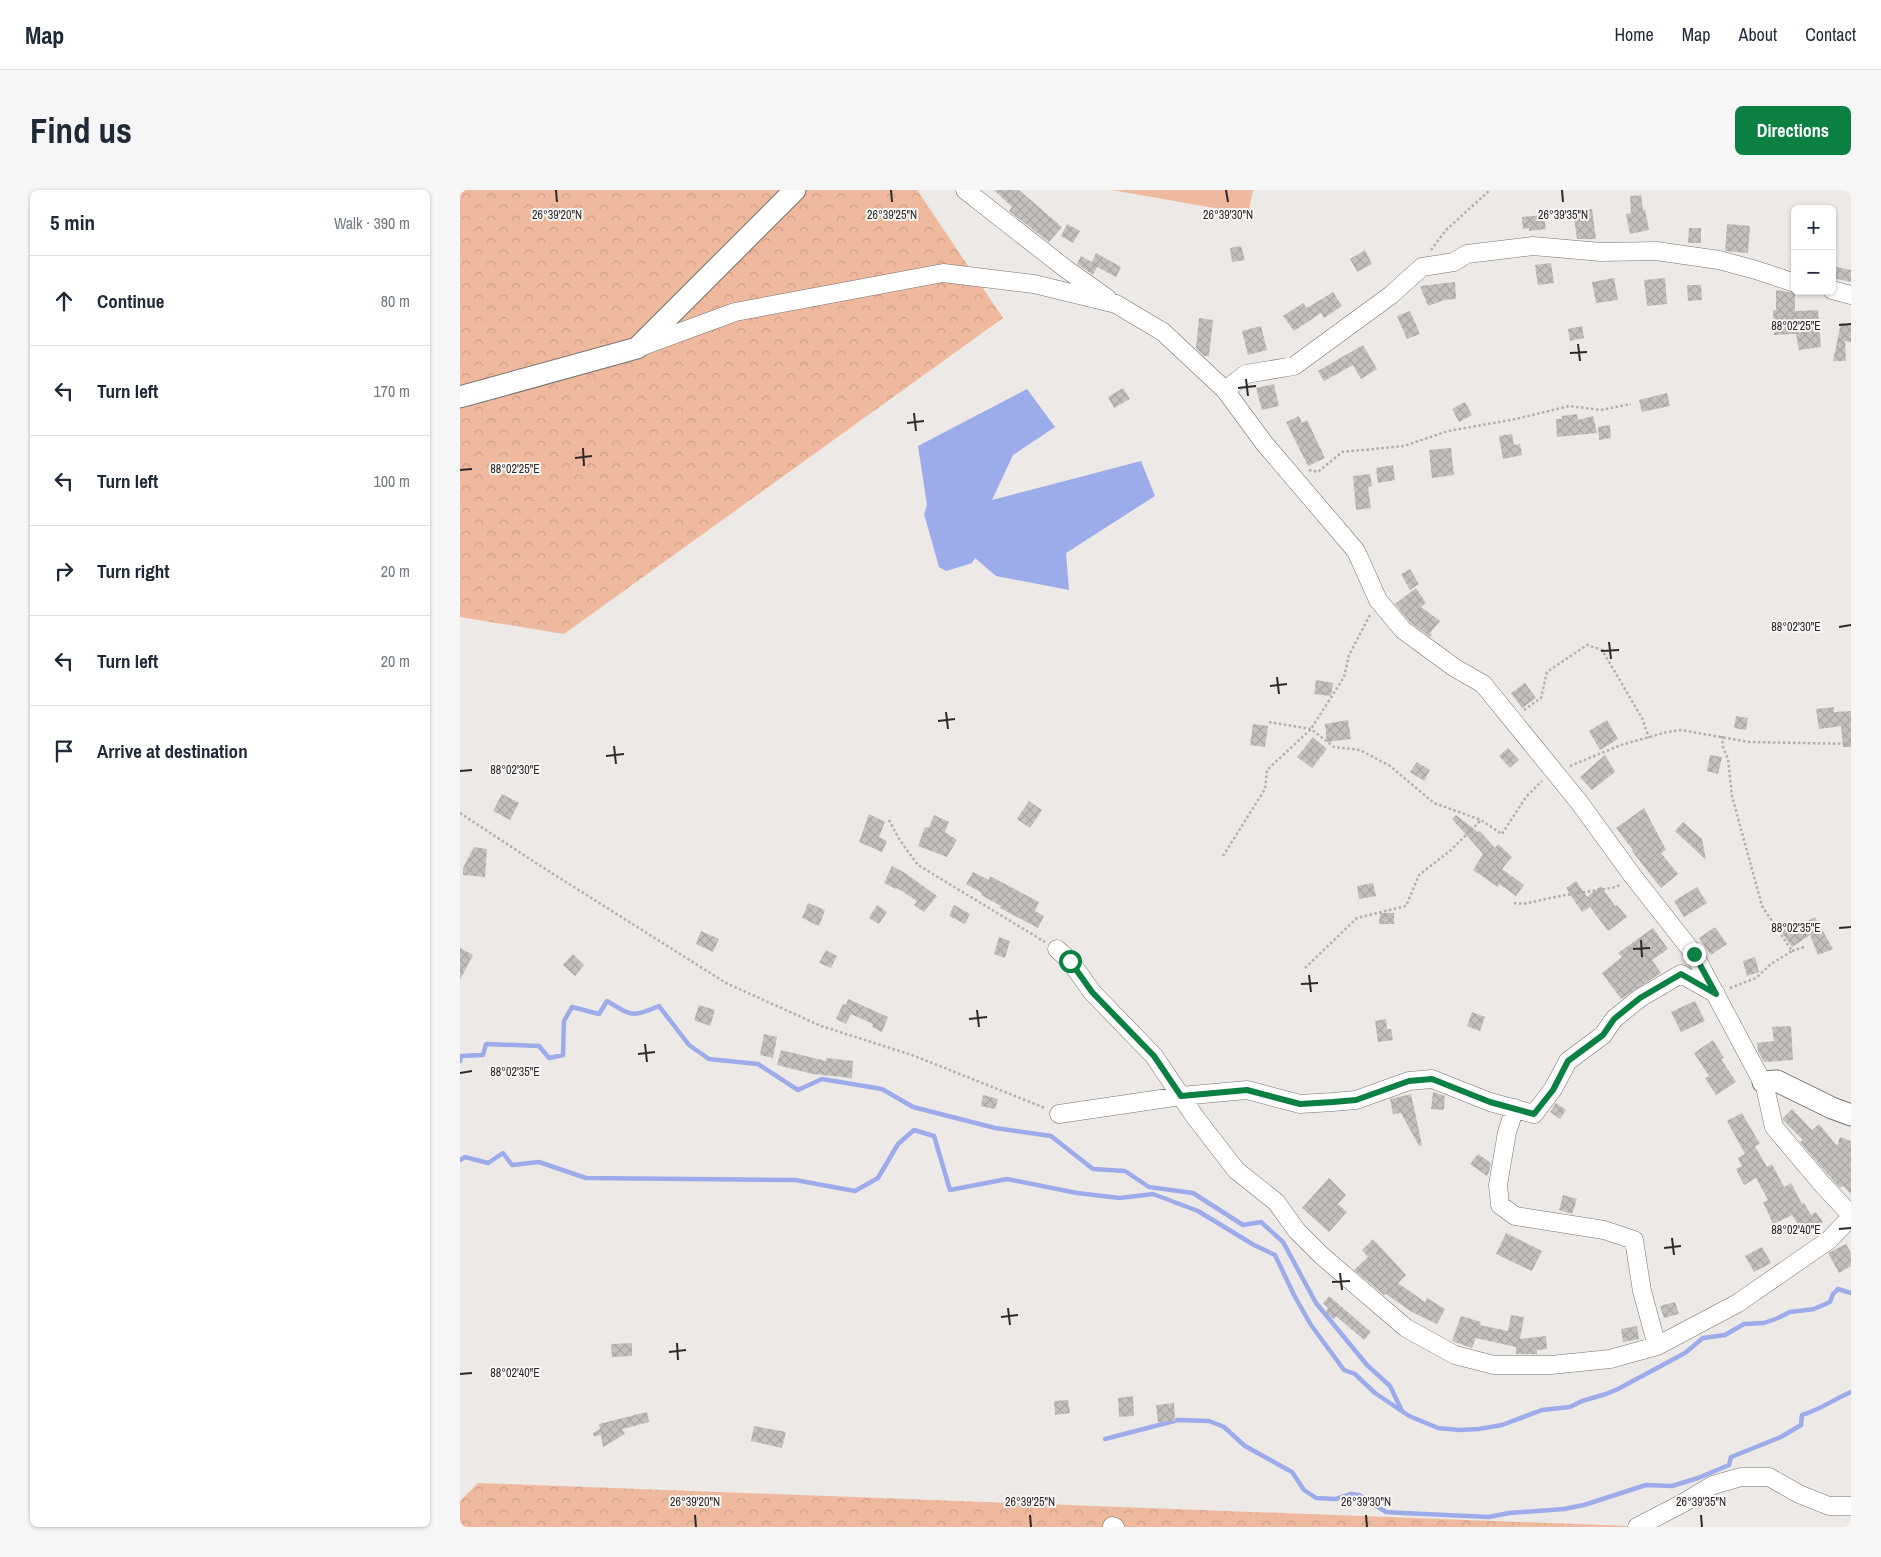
<!DOCTYPE html>
<html lang="en">
<head>
<meta charset="utf-8">
<style>
  body { margin:0; font-family:"Archivo Narrow",sans-serif; background:#f6f6f7; color:#1f2937 }
  .controls { position:absolute; right:15px; top:15px; display:grid; overflow:hidden; border-radius:8px; box-shadow:0 1px 4px #0004 }
  .controls button { width:45px; height:45px; display:grid; place-items:center; padding:0; border:0; border-bottom:1px solid #e0e1e3; background:#fff; color:#1f2937; font:25px sans-serif }
  .stop { position:absolute; width:15px; height:15px; margin:-11px; border:4px solid #0b8043; border-radius:50%; background:#fff }
  .stop.end { background:#0b8043; border-color:#fff; box-shadow:0 1px 5px #0008 }
  .list { margin:0; padding:0; list-style:none }
  h2 { display:flex; justify-content:space-between; align-items:center; height:65px; margin:0; padding:0 20px; font-size:21px }
  h2 small { font-size:16px; font-weight:400; color:#747a83 }
  .list li { display:grid; grid-template-columns:32px 1fr auto; gap:15px; align-items:center; box-sizing:border-box; height:90px; padding:0 20px; border-top:1px solid #e0e1e3 }
  .list b { display:block; font-size:19px; white-space:nowrap }
  .list em { font-size:16px; font-style:normal; color:#747a83 }
  .icon { flex:none; width:28px; height:28px; fill:none; stroke:currentColor; stroke-width:2; stroke-linecap:round; stroke-linejoin:round }
  .map { position:relative; flex:none; width:1391px; height:1337px; overflow:hidden; border-radius:8px }
  header { display:flex; align-items:center; gap:30px; box-sizing:border-box; height:70px; padding:0 25px; background:#fff; border-bottom:1px solid #e0e1e3 }
  header strong { font-size:24px }
  nav { display:flex; gap:28px; margin-inline-start:auto; font-size:18px }
  .intro { display:flex; align-items:center; justify-content:space-between; box-sizing:border-box; height:120px; padding:0 30px }
  h1 { margin:0; font-size:35px }
  .button { padding:12px 22px; border-radius:8px; background:#0b8043; color:#fff; font-size:18px; font-weight:700 }
  main { display:flex; gap:30px; padding:0 30px }
  aside { flex:1; background:#fff; border-radius:8px; box-shadow:0 1px 4px #0004 }
  .map>svg:first-child { display:block }
</style>
</head>
<body>
<header>
<strong>Map</strong>
<nav><a>Home</a><a>Map</a><a>About</a><a>Contact</a></nav>
</header>
<div class="intro"><h1>Find us</h1><a class="button">Directions</a></div>
<main>
<aside>
<h2>5 min<small>Walk · 390 m</small></h2>
<ul class="list">
<li><svg class="icon" aria-label="ahead" viewBox="0 0 24 24"><path d="M12 20V5M6 11l6-6 6 6"/></svg><div><b>Continue</b></div><em>80 m</em></li>
<li><svg class="icon" aria-label="left" viewBox="0 0 24 24"><path d="M17 20v-9H6M10 6l-5 5 5 5"/></svg><div><b>Turn left</b></div><em>170 m</em></li>
<li><svg class="icon" aria-label="left" viewBox="0 0 24 24"><path d="M17 20v-9H6M10 6l-5 5 5 5"/></svg><div><b>Turn left</b></div><em>100 m</em></li>
<li><svg class="icon" aria-label="right" viewBox="0 0 24 24"><path d="M7 20v-9h11M14 6l5 5-5 5"/></svg><div><b>Turn right</b></div><em>20 m</em></li>
<li><svg class="icon" aria-label="left" viewBox="0 0 24 24"><path d="M17 20v-9H6M10 6l-5 5 5 5"/></svg><div><b>Turn left</b></div><em>20 m</em></li>
<li><svg class="icon" aria-label="arrive" viewBox="0 0 24 24"><path d="M6 21V4h12l-3 4 3 4H6"/></svg><div><b>Arrive at destination</b></div></li>
</ul>
</aside>
<div class="map">
<svg width="1391" height="1337" viewBox="0 0 1391 1337">
  <defs>
    <pattern id="forest-crowns" width="20" height="18" patternUnits="userSpaceOnUse" patternTransform="scale(1.25)"><rect width="20" height="18" fill="#efb99e"/><path d="M2 6a3 3 0 1 1 6 0M12 15a3 3 0 1 1 6 0" fill="none" stroke="#cd9f88"/></pattern>
    <pattern id="building-cross-hatch" width="8" height="8" patternUnits="userSpaceOnUse" patternTransform="scale(1.25)"><rect width="8" height="8" fill="#c4c0be"/><path d="M0 0l8 8M0 8l8-8" fill="none" stroke="#a9a5a3"/></pattern>
  </defs>
  <rect width="100%" height="100%" fill="#ede9e7"/>
  <path fill="#efb99e" d="M 652,0 L 793,0 L 788,24 Z"/>
  <path fill="url(#forest-crowns)" d="M 0,0 L 457,0 L 543,128 L 104,444 L 0,427 Z
    M 18,1293 L 1195,1337 L 0,1337 L 0,1311 Z"/>
  <path fill="#9cabe9" d="M 567,199 L 595,237 L 553,265 L 532,310 L 681,271 L 695,306 L 606,363 L 609,400 L 536,386 L 515,368 L 512,373 L 486,381 L 479,377 L 464,324 L 467,315 L 458,256 Z"/>
  <g fill="none" stroke-linecap="round" stroke-linejoin="round">
    <path stroke="#9cabe9" stroke-width="4.5" d="M 0,871 L 1,866 L 23,865 L 26,854 L 79,856 L 89,868 L 103,865 L 104,831 L 112,817 L 139,824 L 147,811 C 172,826 172,828 199,816 L 229,855 L 249,869 L 298,874 L 338,900 L 362,889 L 422,899 L 453,917 L 535,938 L 591,946 L 633,979 L 665,981 L 689,997 L 733,1003 L 783,1035 L 801,1032 L 823,1052 L 856,1113 L 907,1175 L 930,1196 L 942,1221
      M 0,970 L 5,967 L 28,973 L 43,963 L 52,975 L 79,972 L 126,988 L 335,990 L 395,1001 L 418,988 L 438,954 L 454,940 L 474,946 L 490,1000 L 547,989 L 617,1003 L 660,1008 L 693,1004 L 738,1021 L 794,1055 L 815,1065 L 834,1105 L 851,1135 L 884,1180 L 895,1184 L 915,1203 L 949,1226 L 978,1238 L 1000,1240 L 1019,1239 L 1042,1235 L 1082,1220 L 1110,1217 L 1122,1211 L 1146,1204 L 1158,1199 L 1225,1163 L 1243,1148 L 1265,1145 L 1284,1134 L 1304,1133 L 1318,1128 L 1330,1122 L 1354,1119 L 1370,1112 L 1373,1104 L 1378,1099 L 1391,1103
      M 645,1249 L 718,1230 L 749,1231 L 764,1237 L 785,1256 L 832,1282 L 844,1300 L 856,1308 L 876,1309 L 891,1304 L 899,1305 L 926,1322 L 943,1323 L 1029,1327 L 1049,1323 L 1104,1319 L 1124,1315 L 1186,1295 L 1212,1296 L 1238,1288 L 1269,1275 L 1271,1267 L 1321,1247 L 1341,1235 L 1342,1225 C 1360,1220 1374,1209 1391,1202"/>
  </g>
  <path fill="url(#building-cross-hatch)" d="M 534,0 L 559,0 L 602,37 L 589,52 L 549,21 L 552,17 Z
    M 1181,5 L 1183,20 L 1185,20 L 1189,40 L 1170,44 L 1166,24 L 1171,23 L 1170,6 Z
    M 1132,19 L 1136,49 L 1117,49 L 1113,21 Z
    M 1084,25 L 1086,39 L 1069,41 L 1069,38 L 1063,39 L 1062,27 Z
    M 607,34 L 620,41 L 613,53 L 601,46 Z
    M 1267,34 L 1290,36 L 1288,63 L 1265,61 Z
    M 1229,38 L 1241,38 L 1241,53 L 1228,53 Z
    M 781,56 L 785,70 L 772,72 L 770,58 Z
    M 905,60 L 912,74 L 897,82 L 890,69 Z
    M 636,63 L 661,77 L 656,87 L 637,77 L 633,85 L 617,74 L 621,66 L 632,72 Z
    M 1091,73 L 1094,93 L 1078,95 L 1075,75 Z
    M 1376,77 L 1391,80 L 1391,92 L 1373,88 Z
    M 1154,88 L 1158,110 L 1136,113 L 1132,92 Z
    M 1205,88 L 1207,114 L 1187,116 L 1184,90 Z
    M 995,92 L 996,109 L 984,110 L 968,116 L 960,96 Z
    M 1227,95 L 1241,95 L 1242,110 L 1228,111 Z
    M 1316,100 L 1335,103 L 1335,121 L 1358,120 L 1361,157 L 1339,160 L 1336,144 L 1314,145 L 1313,120 L 1316,120 Z
    M 873,102 L 882,116 L 864,128 L 861,123 L 834,141 L 823,126 L 843,113 L 847,118 Z
    M 950,121 L 960,144 L 947,149 L 937,126 Z
    M 739,128 L 753,130 L 749,166 L 744,166 L 736,158 Z
    M 1381,133 L 1391,135 L 1391,152 L 1385,151 L 1386,171 L 1373,171 Z
    M 801,136 L 807,160 L 788,165 L 782,141 Z
    M 1122,136 L 1124,148 L 1110,151 L 1108,139 Z
    M 903,155 L 917,179 L 901,189 L 893,175 L 864,191 L 858,181 Z
    M 814,194 L 819,216 L 802,220 L 796,198 Z
    M 663,198 L 670,209 L 654,218 L 648,207 Z
    M 1207,203 L 1210,216 L 1182,222 L 1179,210 Z
    M 1005,212 L 1012,225 L 999,232 L 992,219 Z
    M 1117,224 L 1118,230 L 1133,226 L 1137,243 L 1097,247 L 1096,229 L 1102,229 L 1102,226 Z
    M 839,226 L 842,233 L 847,230 L 865,268 L 848,276 L 826,232 Z
    M 1150,235 L 1151,248 L 1139,250 L 1138,237 Z
    M 1052,244 L 1054,255 L 1060,254 L 1062,265 L 1043,269 L 1039,246 Z
    M 991,258 L 994,285 L 972,288 L 969,260 Z
    M 933,275 L 935,290 L 918,293 L 916,278 Z
    M 910,284 L 912,296 L 908,297 L 911,318 L 896,320 L 893,286 Z
    M 950,379 L 959,394 L 950,400 L 941,384 Z
    M 956,398 L 966,413 L 961,417 L 980,431 L 970,443 L 972,445 L 970,447 L 950,432 L 935,414 Z
    M 856,490 L 873,493 L 871,506 L 854,504 Z
    M 1065,493 L 1076,508 L 1062,518 L 1051,503 Z
    M 1374,517 L 1374,522 L 1391,521 L 1391,557 L 1383,557 L 1381,536 L 1359,539 L 1356,519 Z
    M 1276,526 L 1288,528 L 1286,540 L 1274,538 Z
    M 888,530 L 891,549 L 867,552 L 865,534 Z
    M 1147,530 L 1158,549 L 1140,560 L 1129,541 Z
    M 793,534 L 808,536 L 805,557 L 790,555 Z
    M 853,547 L 867,559 L 852,578 L 837,567 Z
    M 1048,558 L 1059,570 L 1050,578 L 1039,566 Z
    M 1145,565 L 1155,582 L 1132,600 L 1120,587 Z
    M 1250,565 L 1262,567 L 1258,584 L 1247,581 Z
    M 957,572 L 970,580 L 964,591 L 950,582 Z
    M 42,604 L 59,613 L 50,630 L 33,621 Z
    M 569,611 L 582,620 L 570,638 L 557,629 Z
    M 1184,618 L 1206,660 L 1201,663 L 1218,684 L 1201,698 L 1172,661 L 1173,660 L 1156,638 Z
    M 409,624 L 425,632 L 419,647 L 427,651 L 422,662 L 399,652 Z
    M 474,625 L 489,632 L 485,642 L 497,650 L 487,667 L 458,656 L 465,637 L 469,638 Z
    M 996,625 L 1018,642 L 1020,641 L 1035,658 L 1038,654 L 1052,667 L 1042,679 L 1064,695 L 1056,706 L 1039,694 L 1038,697 L 1013,680 L 1023,664 L 992,629 Z
    M 1223,632 L 1242,649 L 1246,670 L 1215,641 Z
    M 14,657 L 27,659 L 25,687 L 3,685 L 3,678 Z
    M 432,676 L 445,683 L 477,706 L 464,722 L 454,715 L 457,711 L 437,698 L 436,699 L 424,693 Z
    M 513,682 L 529,690 L 530,686 L 579,712 L 575,721 L 584,726 L 578,738 L 540,718 L 541,716 L 521,705 L 522,703 L 506,694 Z
    M 1116,691 L 1127,707 L 1141,696 L 1155,716 L 1157,715 L 1167,727 L 1148,741 L 1130,717 L 1122,722 L 1106,698 Z
    M 913,693 L 916,706 L 899,709 L 897,696 Z
    M 1237,697 L 1247,713 L 1224,727 L 1214,711 Z
    M 348,713 L 365,720 L 359,736 L 342,728 Z
    M 417,715 L 427,722 L 419,734 L 409,728 Z
    M 494,715 L 510,724 L 505,734 L 489,726 Z
    M 920,723 L 934,723 L 934,734 L 919,734 Z
    M 1355,727 L 1373,759 L 1358,765 L 1350,745 L 1332,757 L 1321,741 L 1334,732 L 1337,737 Z
    M 1255,737 L 1267,754 L 1251,765 L 1239,748 Z
    M 1193,738 L 1208,759 L 1192,770 L 1201,783 L 1161,809 L 1142,783 L 1162,767 L 1158,763 Z
    M 241,741 L 259,749 L 253,762 L 236,754 Z
    M 539,747 L 550,751 L 545,768 L 534,764 Z
    M 0,758 L 13,765 L 0,790 Z
    M 366,760 L 377,766 L 371,778 L 359,773 Z
    M 113,764 L 124,775 L 115,786 L 103,775 Z
    M 1295,767 L 1299,782 L 1287,786 L 1283,771 Z
    M 388,809 L 428,827 L 422,842 L 412,837 L 413,834 L 391,824 L 386,834 L 376,829 L 383,814 L 386,815 Z
    M 1235,811 L 1245,831 L 1221,842 L 1211,822 Z
    M 239,815 L 255,820 L 250,836 L 234,830 Z
    M 1012,822 L 1025,827 L 1020,841 L 1007,836 Z
    M 926,829 L 927,839 L 931,839 L 933,850 L 918,852 L 915,831 Z
    M 1331,836 L 1333,870 L 1304,872 L 1298,861 L 1297,853 L 1314,851 L 1312,837 Z
    M 304,844 L 317,847 L 313,868 L 300,865 Z
    M 1253,850 L 1264,868 L 1261,869 L 1276,892 L 1256,905 L 1245,888 L 1249,886 L 1234,863 Z
    M 321,860 L 366,871 L 366,868 L 393,871 L 392,888 L 353,884 L 317,875 Z
    M 973,902 L 985,906 L 984,920 L 971,919 Z
    M 951,904 L 962,955 L 959,956 L 941,923 L 933,924 L 930,909 Z
    M 523,905 L 538,909 L 535,919 L 521,916 Z
    M 1096,913 L 1106,920 L 1100,929 L 1090,922 Z
    M 1332,919 L 1352,940 L 1359,934 L 1377,956 L 1380,947 L 1391,951 L 1391,1004 L 1383,996 L 1380,998 L 1370,987 L 1340,952 L 1343,950 L 1323,930 L 1323,928 Z
    M 1282,923 L 1300,954 L 1295,956 L 1307,977 L 1312,974 L 1324,997 L 1331,993 L 1342,1014 L 1344,1013 L 1351,1025 L 1356,1022 L 1363,1032 L 1345,1045 L 1332,1025 L 1313,1034 L 1303,1012 L 1308,1010 L 1296,988 L 1284,995 L 1276,979 L 1282,976 L 1278,968 L 1285,964 L 1267,931 Z
    M 1018,964 L 1031,973 L 1029,982 L 1027,986 L 1010,974 Z
    M 869,988 L 886,1005 L 878,1014 L 887,1022 L 869,1042 L 842,1018 Z
    M 1103,1005 L 1117,1009 L 1112,1024 L 1099,1020 Z
    M 1046,1043 L 1082,1061 L 1072,1081 L 1036,1064 Z
    M 913,1049 L 946,1085 L 938,1093 L 965,1112 L 967,1108 L 985,1119 L 977,1134 L 952,1122 L 926,1104 L 924,1105 L 894,1080 L 908,1067 L 902,1060 Z
    M 1386,1054 L 1391,1063 L 1391,1076 L 1379,1083 L 1368,1063 Z
    M 1302,1057 L 1311,1073 L 1294,1082 L 1285,1066 Z
    M 869,1106 L 911,1142 L 904,1150 L 876,1126 L 874,1129 L 865,1122 L 868,1118 L 863,1113 Z
    M 1215,1112 L 1219,1124 L 1204,1128 L 1200,1116 Z
    M 1051,1125 L 1064,1127 L 1060,1149 L 1086,1146 L 1087,1159 L 1077,1160 L 1077,1164 L 1056,1164 L 1056,1157 L 1016,1148 L 1012,1158 L 992,1151 L 1001,1126 L 1021,1132 L 1020,1135 L 1048,1141 Z
    M 1177,1136 L 1179,1149 L 1163,1152 L 1161,1139 Z
    M 172,1153 L 172,1166 L 152,1167 L 151,1154 Z
    M 673,1206 L 674,1226 L 659,1227 L 658,1208 Z
    M 608,1210 L 610,1223 L 595,1225 L 594,1211 Z
    M 714,1213 L 715,1231 L 698,1232 L 696,1215 Z
    M 187,1222 L 189,1232 L 162,1239 L 165,1244 L 143,1257 L 141,1245 L 134,1246 L 133,1243 L 140,1239 L 139,1234 Z
    M 294,1236 L 326,1242 L 322,1258 L 291,1251 Z"/>
  <g fill="none" stroke-linecap="round" stroke-linejoin="round">
    <defs>
      <path id="minor" d="M 505,0 L 606,79 L 647,108
        M 1372,100 L 1391,105
        M 180,157 L 275,122 L 483,83 L 574,94 L 656,114 L 703,142 L 765,200 L 804,253 L 896,361 L 918,410 L 943,440 L 995,478 L 1023,494 L 1119,612 L 1172,685 L 1234,764 L 1305,897 L 1314,937 L 1362,994 L 1391,1025
        M 765,200 L 786,184 L 834,176 L 931,105 L 962,77 L 994,72 L 1007,64 L 1073,56 L 1141,62 L 1196,61 L 1259,70 L 1296,80 L 1335,93
        M 597,759 L 610,771 L 632,802 L 694,866 L 735,927 L 776,980 L 816,1012 L 837,1041 L 861,1065 L 946,1138 L 995,1165 L 1034,1175 L 1091,1175 L 1150,1169 L 1197,1156 L 1278,1113 L 1369,1050 L 1391,1027
        M 1055,918 L 1047,942 L 1038,995 L 1040,1015 L 1055,1026 L 1144,1040 L 1174,1050 L 1182,1101 L 1197,1156
        M 599,924 L 721,906 L 787,900 L 840,914 L 873,912 L 896,910 L 949,891 L 972,889 L 1030,912 L 1074,924 L 1093,899 L 1108,871 L 1143,845 L 1154,829 L 1180,808 L 1221,784 L 1256,804
        M 652,1336 L 655,1337
        M 1177,1337 L 1223,1313 L 1253,1295 L 1281,1287 L 1309,1287 L 1339,1304 L 1369,1316 L 1391,1316"/>
      <path id="tertiary" d="M 0,207 L 177,158 L 335,0
        M 1303,892 L 1317,891 L 1372,918 L 1391,925"/>
    </defs>
    <use href="#minor" stroke="#767371" stroke-width="19"/>
    <use href="#tertiary" stroke="#767371" stroke-width="23"/>
    <path stroke="#b1aeac" stroke-width="2.5" stroke-dasharray="2.5 2.5" stroke-linecap="butt" d="M 971,60 L 986,40 L 1030,0
      M 849,280 L 858,282 L 882,262 L 944,256 L 988,241 L 1056,229 L 1109,216 L 1141,220 L 1171,214
      M 1064,520 L 1081,508 L 1087,482 L 1127,455 L 1142,460 L 1182,528 L 1189,548
      M 809,532 L 851,539 L 874,557 L 900,560 L 930,576 L 974,613 L 1021,630
      M 1262,546 L 1263,557 L 1268,569 L 1272,606 L 1302,716 L 1332,761 L 1311,774 L 1296,788 L 1270,798
      M 1110,576 L 1161,555 L 1207,542 L 1221,540 L 1289,552 L 1391,554
      M 0,623 L 79,675 L 266,793 L 361,836 L 452,865 L 585,918
      M 429,630 L 439,649 L 458,675 L 585,752
      M 763,666 L 805,599 L 807,580 L 851,539 L 884,487 L 889,465 L 910,425
      M 1054,713 L 1063,714 L 1100,706 L 1157,697 L 1159,695
      M 1332,761 L 1344,757
      M 845,778 L 897,728 L 946,716 L 959,685 L 991,660 L 1021,630 L 1042,644 L 1066,607 L 1082,591"/>
    <use href="#minor" stroke="#fff" stroke-width="18"/>
    <use href="#tertiary" stroke="#fff" stroke-width="21"/>
  </g>
  <g fill="none" stroke-linecap="round" stroke-linejoin="round">
    <path stroke="#0b8043" stroke-width="6" d="M 610,771 L 632,802 L 694,866 L 721,906 L 787,900 L 840,914 L 873,912 L 896,910 L 949,891 L 972,889 L 1030,912 L 1074,924 L 1093,900 L 1108,871 L 1143,845 L 1154,829 L 1180,808 L 1221,784 L 1256,804 L 1234,764"/>
  </g>
  <path fill="none" stroke="#2b2929" stroke-width="2" d="M 96,0 L 97,12M 431,0 L 432,12M 766,0 L 768,12M 1102,0 L 1103,12M 1379,135 L 1391,134M 1118,154 L 1120,171M 1110,163 L 1127,162M 786,189 L 788,206M 778,198 L 796,196M 454,223 L 456,241M 447,233 L 464,231M 123,258 L 124,276M 115,268 L 132,266M 0,280 L 12,279M 1379,437 L 1391,435M 1149,452 L 1151,469M 1141,461 L 1159,460M 817,487 L 819,504M 810,496 L 827,494M 486,522 L 488,539M 478,531 L 495,529M 154,556 L 156,574M 146,566 L 164,564M 0,581 L 12,580M 1379,738 L 1391,737M 1181,750 L 1182,767M 1173,759 L 1190,758M 849,785 L 851,802M 841,794 L 858,793M 517,820 L 519,837M 509,829 L 527,827M 185,854 L 187,872M 178,864 L 195,862M 0,883 L 12,881M 1379,1039 L 1391,1038M 1212,1048 L 1214,1065M 1204,1058 L 1221,1056M 880,1083 L 882,1100M 872,1092 L 890,1091M 548,1118 L 550,1135M 541,1127 L 558,1125M 217,1153 L 218,1170M 209,1162 L 226,1160M 0,1184 L 12,1183M 235,1325 L 236,1337M 570,1325 L 571,1337M 906,1325 L 907,1337M 1241,1325 L 1242,1337"/>
  <g font-size="12" text-anchor="middle" fill="#2b2929" stroke="#faf6f4" stroke-width="4" stroke-linejoin="round" paint-order="stroke">
    <text x="97" y="29">26°39'20"N</text>
    <text x="432" y="29">26°39'25"N</text>
    <text x="768" y="29">26°39'30"N</text>
    <text x="1103" y="29">26°39'35"N</text>
    <text x="1336" y="140">88°02'25"E</text>
    <text x="55" y="283">88°02'25"E</text>
    <text x="1336" y="441">88°02'30"E</text>
    <text x="55" y="584">88°02'30"E</text>
    <text x="1336" y="742">88°02'35"E</text>
    <text x="55" y="886">88°02'35"E</text>
    <text x="1336" y="1044">88°02'40"E</text>
    <text x="55" y="1187">88°02'40"E</text>
    <text x="235" y="1316">26°39'20"N</text>
    <text x="570" y="1316">26°39'25"N</text>
    <text x="906" y="1316">26°39'30"N</text>
    <text x="1241" y="1316">26°39'35"N</text>
  </g>
</svg>
<div class="controls">
<button>+</button>
<button>−</button>
</div>
<div class="stop" style="left:610px;top:771px"></div>
<div class="stop end" style="left:1234px;top:764px"></div>
</div>
</main>
</body>
</html>
